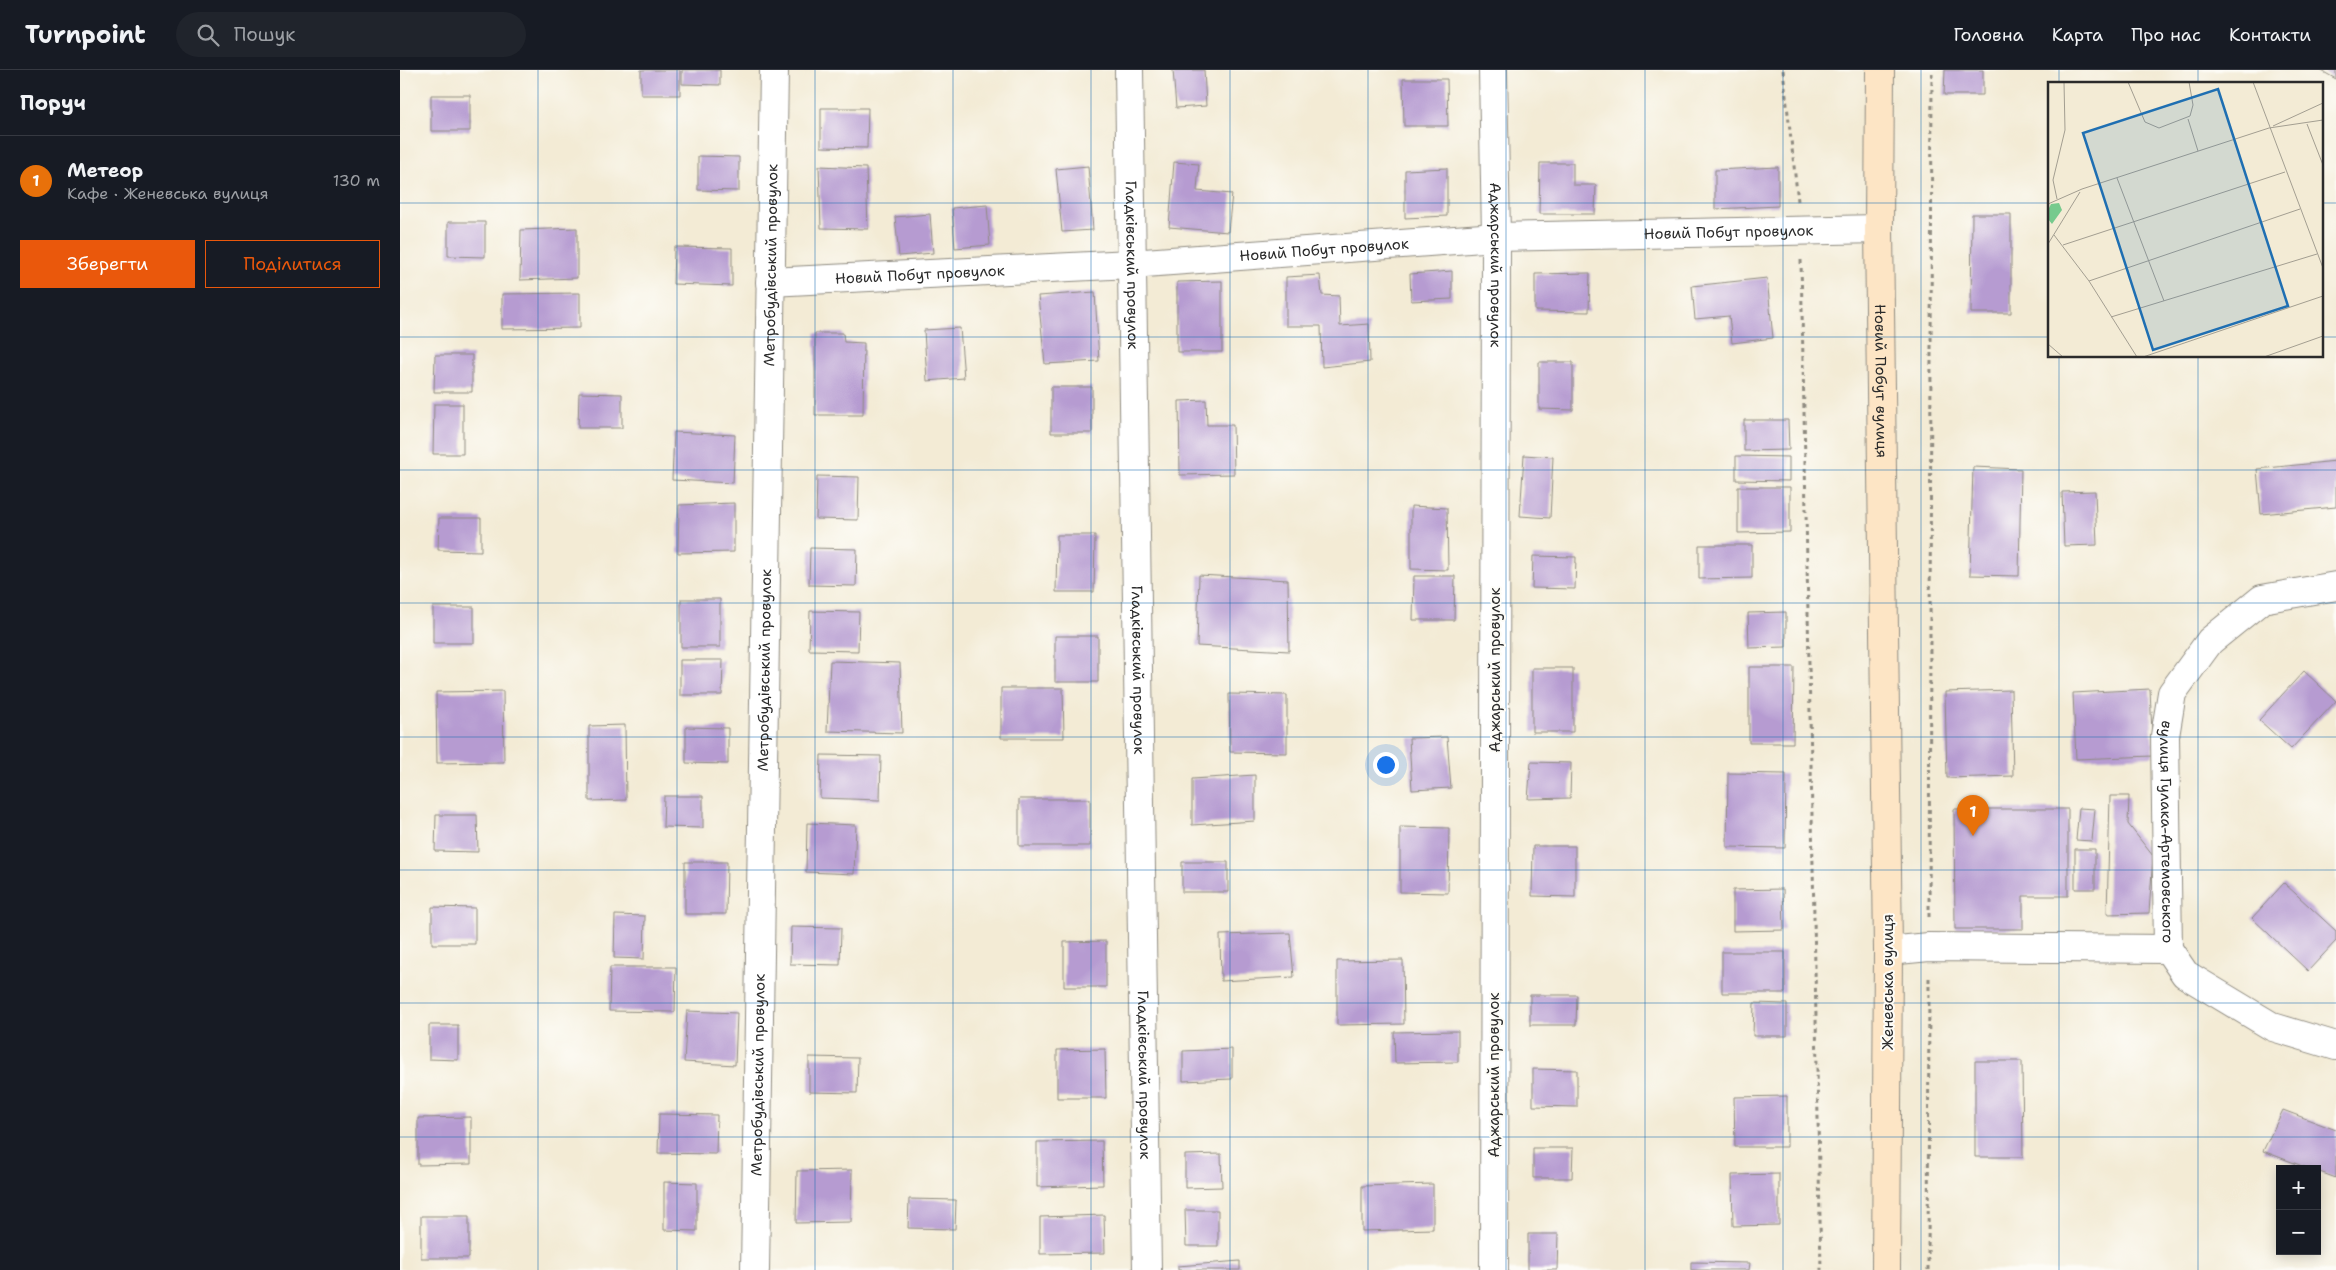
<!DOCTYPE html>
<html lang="uk">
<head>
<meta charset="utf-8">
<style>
  body { margin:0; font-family:"Shantell Sans",sans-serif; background:#20242c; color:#f1f3f6 }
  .controls { position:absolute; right:15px; bottom:15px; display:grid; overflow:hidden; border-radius:0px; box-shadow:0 2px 12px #0003 }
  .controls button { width:45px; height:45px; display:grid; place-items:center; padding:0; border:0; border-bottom:1px solid #363941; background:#171b24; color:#f1f3f6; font:25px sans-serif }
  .you { position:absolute; left:985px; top:694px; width:18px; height:18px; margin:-12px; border:4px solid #fff; border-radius:50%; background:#1a73e8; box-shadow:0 0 0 8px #1a73e833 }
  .badge { display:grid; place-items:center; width:32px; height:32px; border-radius:50%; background:#ea580c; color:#fff; font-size:16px; font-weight:700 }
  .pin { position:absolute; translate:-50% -41px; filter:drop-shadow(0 1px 2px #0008) }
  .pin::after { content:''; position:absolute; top:26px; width:18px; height:15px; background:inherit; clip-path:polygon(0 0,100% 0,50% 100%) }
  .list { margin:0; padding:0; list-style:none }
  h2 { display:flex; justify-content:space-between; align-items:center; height:65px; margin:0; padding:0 20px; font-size:21px }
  h2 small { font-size:16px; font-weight:400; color:#9ea1a6 }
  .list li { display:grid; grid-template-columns:32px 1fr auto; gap:15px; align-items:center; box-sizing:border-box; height:90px; padding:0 20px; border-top:1px solid #363941 }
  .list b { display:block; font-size:19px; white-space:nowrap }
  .list p { margin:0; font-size:16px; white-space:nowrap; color:#9ea1a6 }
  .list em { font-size:16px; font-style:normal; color:#9ea1a6 }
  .actions { display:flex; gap:10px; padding:15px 20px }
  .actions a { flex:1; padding:11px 0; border:1px solid #ea580c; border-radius:0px; text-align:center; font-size:18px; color:#ea580c }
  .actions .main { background:#ea580c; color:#fff }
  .icon { flex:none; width:28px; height:28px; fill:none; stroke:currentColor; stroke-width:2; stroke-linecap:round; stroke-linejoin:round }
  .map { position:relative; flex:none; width:1936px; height:1200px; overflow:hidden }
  header { display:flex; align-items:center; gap:30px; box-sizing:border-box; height:70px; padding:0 25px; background:#171b24; border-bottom:1px solid #363941 }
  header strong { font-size:24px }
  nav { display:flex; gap:28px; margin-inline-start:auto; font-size:18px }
  .search { width:350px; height:45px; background:#20242c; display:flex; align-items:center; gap:12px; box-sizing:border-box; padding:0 18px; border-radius:28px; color:#9ea1a6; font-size:19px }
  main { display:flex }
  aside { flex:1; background:#171b24 }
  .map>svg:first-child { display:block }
</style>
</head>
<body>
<header>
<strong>Turnpoint</strong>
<div class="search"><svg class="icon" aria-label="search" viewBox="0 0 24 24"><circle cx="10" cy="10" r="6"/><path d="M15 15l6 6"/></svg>Пошук</div>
<nav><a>Головна</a><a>Карта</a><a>Про нас</a><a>Контакти</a></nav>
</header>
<main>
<aside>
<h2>Поруч<small></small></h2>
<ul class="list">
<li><span class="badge" style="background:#e8710a">1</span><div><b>Метеор</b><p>Кафе · Женевська вулиця</p></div><em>130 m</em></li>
</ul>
<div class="actions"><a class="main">Зберегти</a><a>Поділитися</a></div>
</aside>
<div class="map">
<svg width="1936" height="1200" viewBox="0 0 1936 1200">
  <rect width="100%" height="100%" fill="#fdfcf7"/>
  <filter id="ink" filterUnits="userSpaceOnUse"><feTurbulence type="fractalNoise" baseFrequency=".02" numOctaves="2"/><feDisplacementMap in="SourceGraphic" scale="10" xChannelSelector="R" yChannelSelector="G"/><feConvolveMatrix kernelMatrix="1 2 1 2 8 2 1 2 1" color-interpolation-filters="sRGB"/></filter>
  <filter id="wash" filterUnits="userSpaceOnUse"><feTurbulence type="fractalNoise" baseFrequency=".0096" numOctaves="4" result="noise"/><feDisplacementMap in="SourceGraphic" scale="20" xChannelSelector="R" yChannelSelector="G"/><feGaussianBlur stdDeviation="1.12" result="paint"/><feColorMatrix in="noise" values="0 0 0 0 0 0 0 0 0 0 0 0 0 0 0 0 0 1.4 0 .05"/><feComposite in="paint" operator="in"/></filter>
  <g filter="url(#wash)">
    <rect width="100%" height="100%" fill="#f3ebd5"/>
    <g id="blocks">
      <path fill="#b69bd1" d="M 241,0 L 280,0 L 280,25 L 241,25 Z
        M 282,0 L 320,0 L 320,15 L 282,14 Z
        M 773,0 L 804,0 L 806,36 L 776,38 Z
        M 1545,0 L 1583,0 L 1583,25 L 1544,25 Z
        M 1920,0 L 1936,0 L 1936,9 Z
        M 1003,9 L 1047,9 L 1048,56 L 1004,56 Z
        M 31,25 L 70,25 L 70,61 L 31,61 Z
        M 421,38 L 468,38 L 467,78 L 421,77 Z
        M 298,86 L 339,87 L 339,121 L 298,120 Z
        M 774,92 L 799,94 L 797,121 L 832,124 L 828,162 L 769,157 Z
        M 1140,93 L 1173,93 L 1173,115 L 1196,115 L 1195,144 L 1139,144 Z
        M 419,96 L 466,98 L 468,159 L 421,158 Z
        M 688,96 L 693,160 L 662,162 L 656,99 Z
        M 1378,97 L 1378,136 L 1315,139 L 1315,100 Z
        M 1047,98 L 1047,146 L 1005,148 L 1005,100 Z
        M 587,135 L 590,175 L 555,178 L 552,138 Z
        M 530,144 L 533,183 L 499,186 L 495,147 Z
        M 1572,144 L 1611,144 L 1611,243 L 1571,243 Z
        M 48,152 L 85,152 L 85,187 L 48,186 Z
        M 177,158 L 177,208 L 120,210 L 121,160 Z
        M 274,177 L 332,178 L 332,216 L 273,214 Z
        M 1052,201 L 1052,229 L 1011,231 L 1010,204 Z
        M 1190,203 L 1189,242 L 1135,241 L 1135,204 Z
        M 920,205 L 922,225 L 939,226 L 940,256 L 969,254 L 970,292 L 922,297 L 921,256 L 886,256 L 886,207 Z
        M 1367,208 L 1373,268 L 1332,273 L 1329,246 L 1295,249 L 1292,216 Z
        M 822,211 L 822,282 L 777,282 L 777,212 Z
        M 695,222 L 699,291 L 645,294 L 638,226 Z
        M 180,223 L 180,258 L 102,259 L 102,224 Z
        M 560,258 L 564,308 L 527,311 L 524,260 Z
        M 415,263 L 443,263 L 444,272 L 464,273 L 463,345 L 415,345 Z
        M 35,285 L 72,285 L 72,322 L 34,322 Z
        M 1139,292 L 1173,292 L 1173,340 L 1139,339 Z
        M 651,317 L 692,317 L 692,363 L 651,363 Z
        M 179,323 L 222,324 L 222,358 L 178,358 Z
        M 806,330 L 807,355 L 833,355 L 834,404 L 780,405 L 779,331 Z
        M 34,334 L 63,334 L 63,384 L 33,384 Z
        M 1344,350 L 1388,350 L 1389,380 L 1344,381 Z
        M 274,362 L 335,365 L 333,413 L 272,410 Z
        M 1124,385 L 1153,387 L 1150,448 L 1120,446 Z
        M 1336,386 L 1389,387 L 1389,411 L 1336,410 Z
        M 1936,391 L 1936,437 L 1861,444 L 1857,399 Z
        M 1573,397 L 1621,399 L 1619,506 L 1570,505 Z
        M 417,406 L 459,407 L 458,450 L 416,449 Z
        M 1338,417 L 1390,417 L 1390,462 L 1338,463 Z
        M 1695,421 L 1697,475 L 1664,476 L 1662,422 Z
        M 334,433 L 334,482 L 278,483 L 279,435 Z
        M 1011,436 L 1047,438 L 1048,500 L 1011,499 Z
        M 39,448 L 81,448 L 81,481 L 38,480 Z
        M 657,465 L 695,465 L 694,522 L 656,522 Z
        M 1299,475 L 1352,475 L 1352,508 L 1299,509 Z
        M 410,478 L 457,479 L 456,516 L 409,515 Z
        M 1133,486 L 1176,487 L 1175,519 L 1132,518 Z
        M 799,505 L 888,510 L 889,581 L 797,576 Z
        M 1014,506 L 1055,506 L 1054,550 L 1013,550 Z
        M 281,529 L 320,529 L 320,577 L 281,577 Z
        M 33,537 L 74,537 L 74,573 L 33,573 Z
        M 410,541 L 459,542 L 458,581 L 409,580 Z
        M 1386,542 L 1386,577 L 1349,578 L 1348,543 Z
        M 655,566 L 698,566 L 698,612 L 655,612 Z
        M 280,590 L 323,590 L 322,625 L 280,625 Z
        M 430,591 L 500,593 L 502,663 L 427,661 Z
        M 1349,597 L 1394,597 L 1393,673 L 1349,673 Z
        M 1132,598 L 1173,598 L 1173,662 L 1132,662 Z
        M 1904,601 L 1936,631 L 1891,679 L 1859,650 Z
        M 601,618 L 663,618 L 664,668 L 601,668 Z
        M 1750,619 L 1753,686 L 1676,689 L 1673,623 Z
        M 1611,620 L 1613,706 L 1547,708 L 1545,622 Z
        M 103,621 L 104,692 L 37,693 L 36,622 Z
        M 829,624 L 887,625 L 887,683 L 830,682 Z
        M 225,655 L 226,730 L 189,731 L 189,656 Z
        M 286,657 L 328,658 L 328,694 L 286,693 Z
        M 1047,667 L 1051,718 L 1012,720 L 1009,668 Z
        M 421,685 L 481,686 L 480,730 L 420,728 Z
        M 1131,692 L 1171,693 L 1170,728 L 1128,729 Z
        M 1328,703 L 1386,704 L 1385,778 L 1327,777 Z
        M 855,705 L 855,751 L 792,755 L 792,709 Z
        M 264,726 L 303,726 L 303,758 L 263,757 Z
        M 1710,726 L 1729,726 L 1728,754 L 1753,786 L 1749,843 L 1707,844 Z
        M 619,729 L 690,729 L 690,776 L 619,776 Z
        M 1679,738 L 1695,739 L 1692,771 L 1676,770 Z
        M 1554,739 L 1668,739 L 1668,826 L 1623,826 L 1623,859 L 1555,859 Z
        M 36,745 L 77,745 L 78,782 L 35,781 Z
        M 407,753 L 456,755 L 454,804 L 406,802 Z
        M 1000,757 L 1049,758 L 1048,823 L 1000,822 Z
        M 1133,776 L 1175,776 L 1175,827 L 1132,826 Z
        M 1675,779 L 1695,779 L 1695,819 L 1675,819 Z
        M 285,792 L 327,792 L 326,844 L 285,844 Z
        M 782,792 L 828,792 L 828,822 L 782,822 Z
        M 1884,813 L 1936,861 L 1936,871 L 1908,901 L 1852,848 Z
        M 1383,819 L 1384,860 L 1333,861 L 1333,820 Z
        M 32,837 L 75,838 L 75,874 L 32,874 Z
        M 215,845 L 245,846 L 244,889 L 214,888 Z
        M 391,857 L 441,858 L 440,895 L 390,894 Z
        M 890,863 L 894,907 L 821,911 L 820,865 Z
        M 706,871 L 706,917 L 664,917 L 664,872 Z
        M 1322,882 L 1385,882 L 1385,923 L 1322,923 Z
        M 1003,890 L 1004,954 L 937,955 L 937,891 Z
        M 210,897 L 276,897 L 275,942 L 209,941 Z
        M 1130,925 L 1177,925 L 1176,955 L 1130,955 Z
        M 1354,933 L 1387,934 L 1387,966 L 1353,966 Z
        M 287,941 L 337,943 L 335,995 L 284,992 Z
        M 29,955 L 58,955 L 58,990 L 29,989 Z
        M 1058,961 L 1058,992 L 995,993 L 994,962 Z
        M 705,979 L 706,1028 L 657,1028 L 657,980 Z
        M 832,979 L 832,1009 L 783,1011 L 783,981 Z
        M 409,987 L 458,988 L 457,1023 L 409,1022 Z
        M 1575,991 L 1622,991 L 1623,1087 L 1575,1087 Z
        M 1133,999 L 1177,1000 L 1177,1037 L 1133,1036 Z
        M 1387,1026 L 1387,1077 L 1335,1077 L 1334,1027 Z
        M 1883,1040 L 1936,1060 L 1936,1108 L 1917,1101 L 1917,1099 L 1910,1099 L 1863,1081 Z
        M 259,1044 L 317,1045 L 316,1084 L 258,1083 Z
        M 71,1047 L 71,1094 L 18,1095 L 18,1048 Z
        M 702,1071 L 703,1115 L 637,1117 L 637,1072 Z
        M 1133,1078 L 1173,1078 L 1172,1108 L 1133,1108 Z
        M 821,1084 L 822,1117 L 785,1118 L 785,1085 Z
        M 452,1100 L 451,1152 L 396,1153 L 397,1101 Z
        M 1379,1104 L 1379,1155 L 1333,1156 L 1332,1105 Z
        M 264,1112 L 297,1113 L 297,1161 L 264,1160 Z
        M 1033,1114 L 1033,1159 L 962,1161 L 962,1116 Z
        M 509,1129 L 556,1130 L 555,1159 L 508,1158 Z
        M 785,1140 L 818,1140 L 818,1176 L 786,1176 Z
        M 704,1145 L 705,1183 L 640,1184 L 640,1147 Z
        M 21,1146 L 69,1146 L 69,1188 L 21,1188 Z
        M 1128,1164 L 1158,1164 L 1157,1200 L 1128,1200 Z
        M 840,1191 L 840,1200 L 778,1200 L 778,1196 Z
        M 1291,1192 L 1350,1193 L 1349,1200 L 1291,1200 Z"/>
    </g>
  </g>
  <g filter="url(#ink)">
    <use href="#blocks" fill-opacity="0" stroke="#8f8b80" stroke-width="1"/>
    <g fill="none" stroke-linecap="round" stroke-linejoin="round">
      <defs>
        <g id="street">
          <path id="s1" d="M 729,0 L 747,1200"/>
          <path id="s2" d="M 1093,0 L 1096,167 L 1094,1200"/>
          <path id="s3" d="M 370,212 L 731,194 L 1096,167 L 1479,159"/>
          <path id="s4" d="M 1936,516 L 1862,529 L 1810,571 L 1772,623 L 1765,666 L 1768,879 L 1785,904 L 1873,957 L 1936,976"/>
          <path d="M 1488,881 L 1529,877 L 1768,879"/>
          <path id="s5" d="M 355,1200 L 374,0"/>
        </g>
        <g id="secondary">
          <path id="s6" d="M 1480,0 L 1479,159 L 1488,881 L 1486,1200"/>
        </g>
      </defs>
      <use href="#street" stroke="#8f8b80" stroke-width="30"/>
      <use href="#secondary" stroke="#8f8b80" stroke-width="30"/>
      <path stroke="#8f8b80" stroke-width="3" stroke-dasharray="4 4" stroke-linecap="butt" d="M 1383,0 L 1398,131
        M 1401,190 L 1421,1200
        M 1529,847 L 1532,0
        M 1528,1200 L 1529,906"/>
      <use href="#street" stroke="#fff" stroke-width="28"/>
      <use href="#secondary" stroke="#fde5c5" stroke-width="28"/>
    </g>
  </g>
  <path fill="none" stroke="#1f6fb2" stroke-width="1" stroke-opacity="0.55" d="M 138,0 L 138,1200M 277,0 L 277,1200M 415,0 L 415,1200M 553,0 L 553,1200M 691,0 L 691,1200M 830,0 L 830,1200M 968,0 L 968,1200M 1106,0 L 1106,1200M 1245,0 L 1245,1200M 1383,0 L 1383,1200M 1521,0 L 1521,1200M 1659,0 L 1659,14M 1798,0 L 1798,14M 0,133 L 1650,133M 1922,133 L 1936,133M 0,267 L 1650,267M 1922,267 L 1936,267M 1659,286 L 1659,1200M 1798,286 L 1798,1200M 0,400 L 1936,400M 0,533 L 1936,533M 0,667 L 1936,667M 0,800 L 1936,800M 0,933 L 1936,933M 0,1067 L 1936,1067"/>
  <g text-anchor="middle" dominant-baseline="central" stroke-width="4" stroke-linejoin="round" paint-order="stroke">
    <g font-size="15" fill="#2b2b2b" stroke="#fdfcf7">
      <text stroke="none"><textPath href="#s3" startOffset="960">Новий Побут провулок</textPath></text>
      <text stroke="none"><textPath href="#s3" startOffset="555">Новий Побут провулок</textPath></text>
      <text stroke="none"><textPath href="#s5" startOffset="1005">Метробудівський провулок</textPath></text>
      <text stroke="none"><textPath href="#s1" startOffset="195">Гладківський провулок</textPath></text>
      <text stroke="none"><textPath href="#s2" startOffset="195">Аджарський провулок</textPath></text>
      <text stroke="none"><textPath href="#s3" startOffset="150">Новий Побут провулок</textPath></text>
      <text stroke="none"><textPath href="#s6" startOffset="311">Новий Побут вулиця</textPath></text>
      <text stroke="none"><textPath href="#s5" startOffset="600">Метробудівський провулок</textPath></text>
      <text stroke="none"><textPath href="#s1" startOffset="600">Гладківський провулок</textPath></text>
      <text transform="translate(1095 600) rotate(-90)">Аджарський провулок</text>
      <text stroke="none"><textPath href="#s4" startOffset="346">вулиця Гулака-Артемовського</textPath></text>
      <text transform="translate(1488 912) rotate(-90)">Женевська вулиця</text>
      <text stroke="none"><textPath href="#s5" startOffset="195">Метробудівський провулок</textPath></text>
      <text stroke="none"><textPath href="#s1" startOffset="1005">Гладківський провулок</textPath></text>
      <text transform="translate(1094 1005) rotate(-90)">Аджарський провулок</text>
    </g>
  </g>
  <g transform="translate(1648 12)">
    <rect width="275" height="275" fill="#f3ebd5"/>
    <path d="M 11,121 L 14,128 L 4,142 L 0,137 L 0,128 L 3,122 Z" fill="#76ca8d"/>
    <path fill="none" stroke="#a39e91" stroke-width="1" d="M 80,0 L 97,40 L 111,46 L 142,34 L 145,23 L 141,0M 205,0 L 275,186M 140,37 L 150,69M 259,42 L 275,83M 225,44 L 275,21M 69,96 L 116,219M 9,117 L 5,98 L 17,48 L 16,0M 0,122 L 34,107 L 221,46 L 275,38M 6,153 L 41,199 L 89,275M 0,162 L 32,110M 15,163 L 237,90M 41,199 L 252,127M 63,235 L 269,172M 0,262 L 15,275M 95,275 L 275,214M 216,275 L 275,254"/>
    <path fill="#1f6fb2" fill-opacity="0.15" stroke="#1f6fb2" stroke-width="2.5" d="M 170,7 L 240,224 L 105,268 L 35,51 Z"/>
    <rect width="275" height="275" fill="none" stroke="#2b2b2b" stroke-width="2.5"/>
  </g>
</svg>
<div class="controls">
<button>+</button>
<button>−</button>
</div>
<div class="you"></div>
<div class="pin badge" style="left:1573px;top:766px;background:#e8710a">1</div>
</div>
</main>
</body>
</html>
